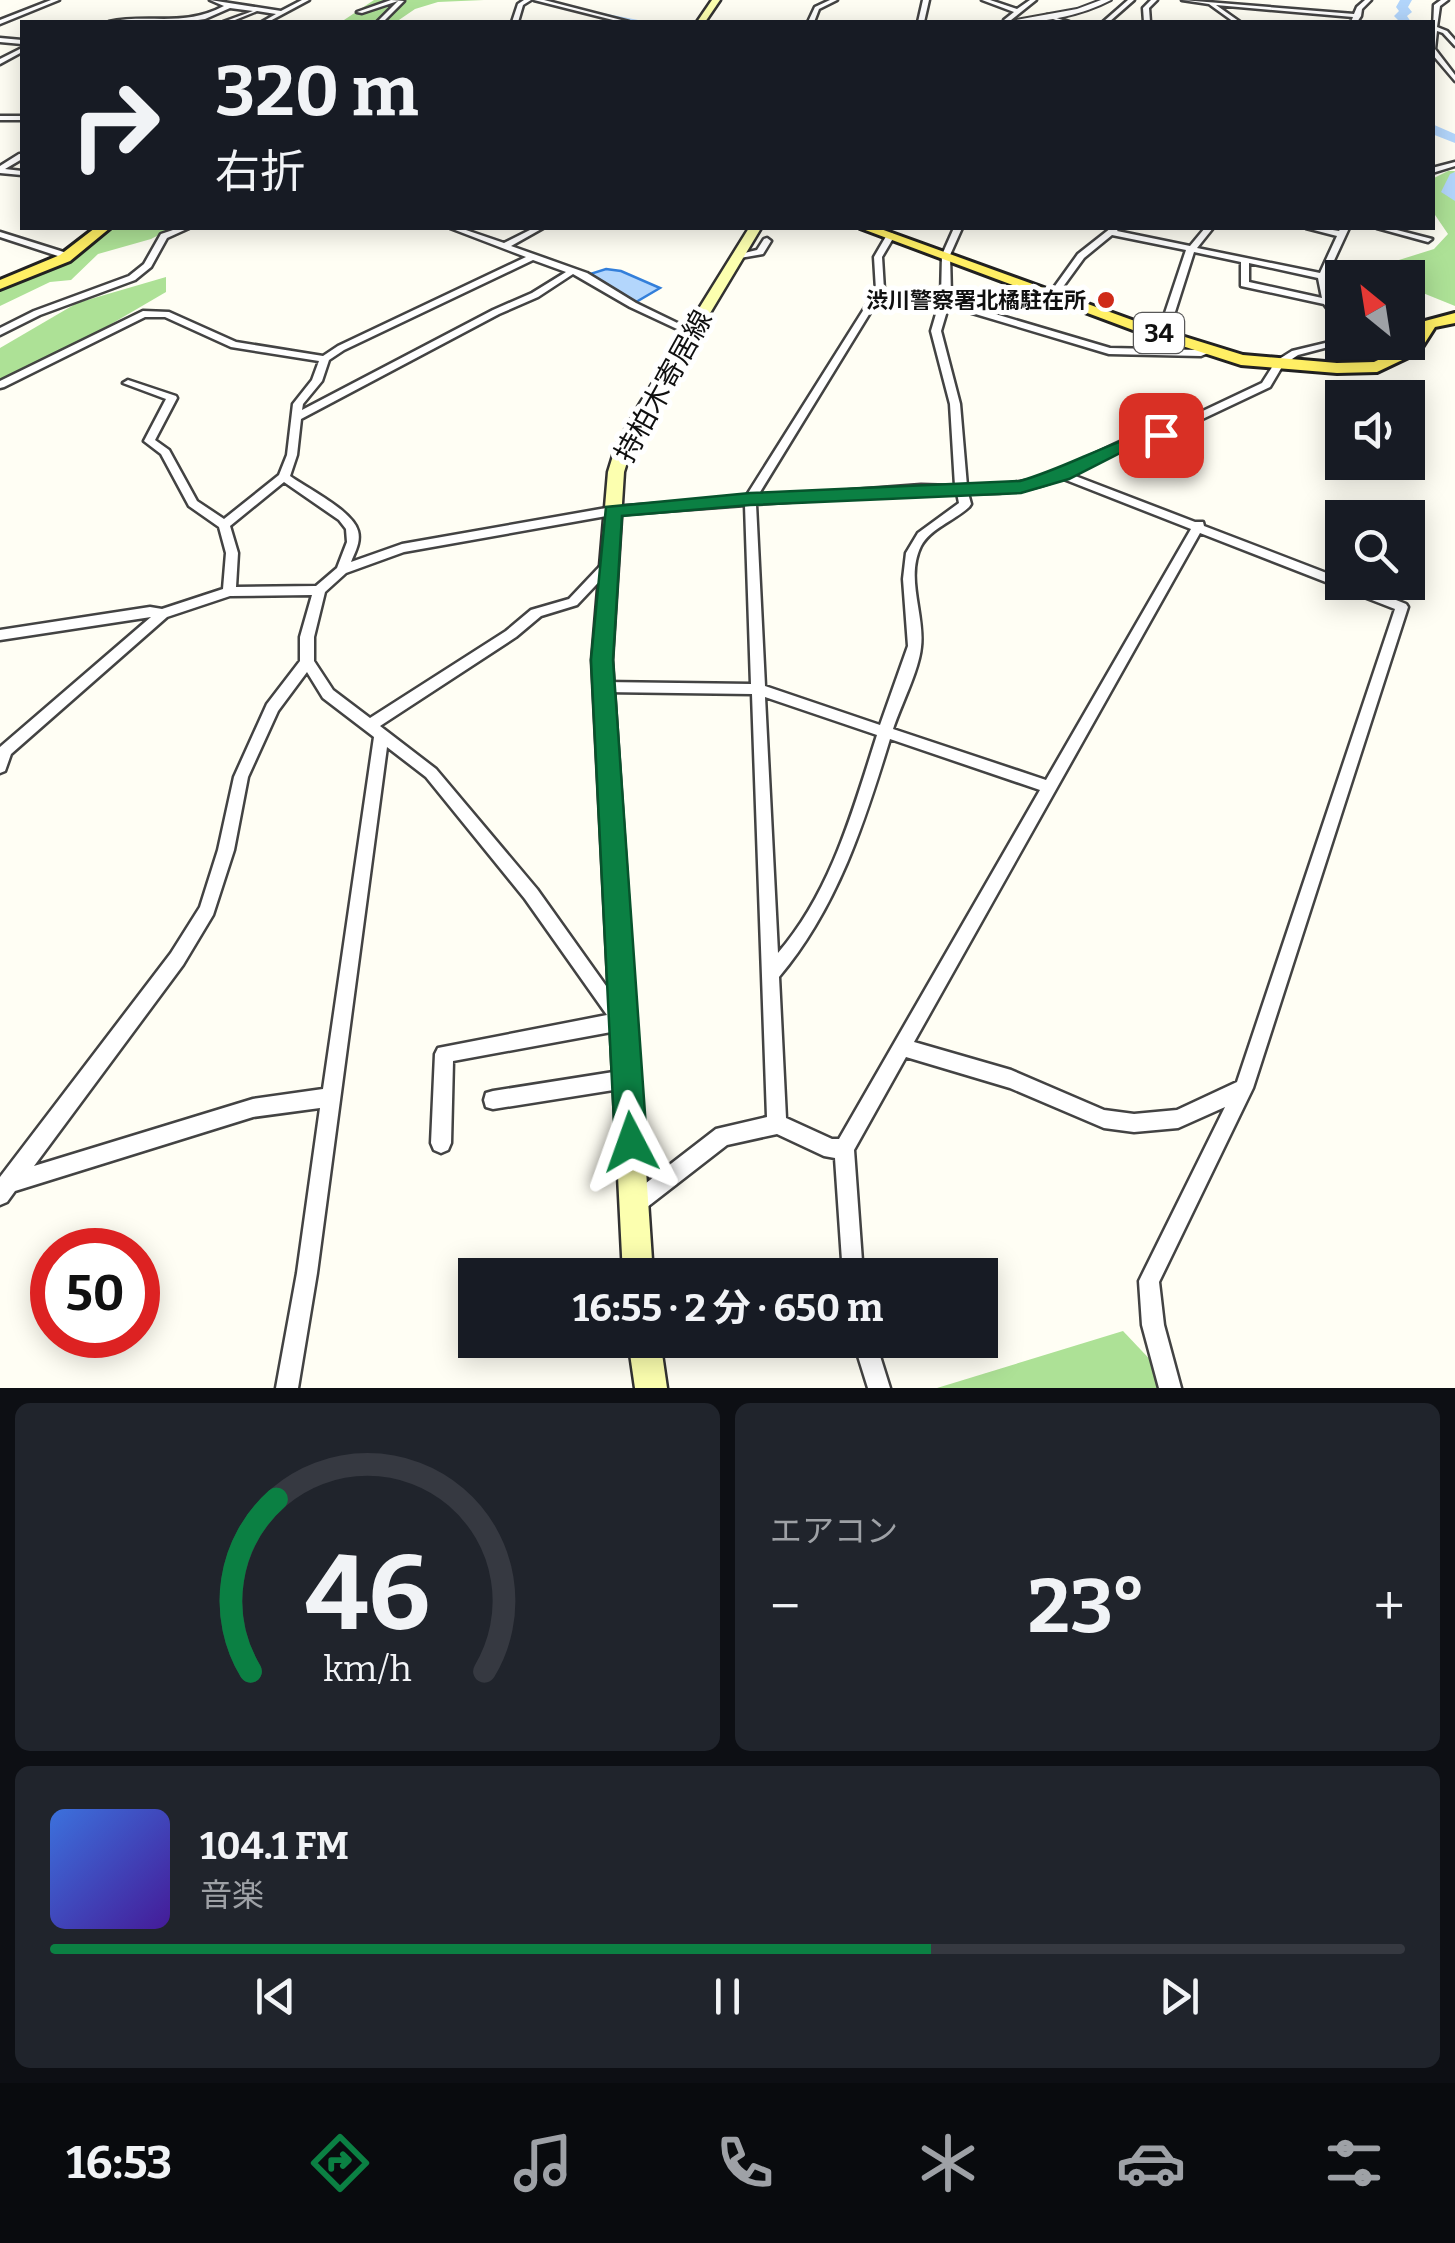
<!DOCTYPE html>
<html lang="ja">
<head>
<meta charset="utf-8">
<style>
	:root { --surface:#171b24; --page:#20242c; --text:#f1f3f6; --muted:#9ea1a6; --line:#363941; --accent:#0b8043 }
	body { margin:0; font-family:Bitter,"Noto Sans JP",serif; background:var(--page); color:var(--text); height:100vh; display:flex; flex-direction:column; font-size:38px; white-space:nowrap }
	* { box-sizing:border-box; margin:0 }
	p { font-size:32px; color:var(--muted) }
	.icon { flex:none; width:55px; height:55px; fill:none; stroke:currentColor; stroke-width:2; stroke-linecap:round; stroke-linejoin:round }
	.map { position:relative; height:1388px; overflow:hidden }
	.side { display:flex; flex-direction:column; gap:15px; padding:15px; background:#0d0f14; flex:1 }
	.side>* { flex:none }
	.guide { position:absolute; left:20px; top:20px; width:1415px; height:210px; border-radius:0px; box-shadow:0 5px 25px #0003; background:#171b24; color:var(--text); overflow:hidden }
	.needle { width:65px; rotate:330deg }
	.tools { position:absolute; left:1325px; top:260px; display:grid; gap:20px }
	.tools a { display:grid; place-items:center; width:100px; height:100px; border-radius:0px; background:var(--surface); box-shadow:0 5px 25px #0003; font-size:50px }
	.speed { position:absolute; left:30px; top:1228px; display:flex; gap:20px; font-size:50px; font-weight:700; text-align:center }
	.speed>* { display:grid; place-content:center; width:130px; height:130px; border-radius:50%; background:var(--surface); box-shadow:0 5px 25px #0003; line-height:1 }
	.speed .limit { border:15px solid #d22; background:#fff; color:#111 }
	.pin { position:absolute; display:grid; place-items:center; width:85px; height:85px; color:#fff; margin:-42px; border-radius:20px; box-shadow:0 5px 15px #0006 }
	.me { position:absolute; width:110px; margin:-55px; rotate:356deg; stroke-linejoin:round; filter:drop-shadow(0 0 8px #0008) }
	.turn { display:flex; align-items:center; gap:35px; height:210px; padding:0 30px; font-size:45px }
	.turn .icon { width:130px; height:130px; stroke-width:2.5 }
	.turn b { display:block; font-size:70px; line-height:85px }
	.big { font-size:75px; font-weight:700; line-height:1.1 }
	.side .card { flex:1; display:flex; flex-direction:column; justify-content:center; gap:15px; min-width:0; padding:0 35px; border-radius:15px; background:var(--page) }
	.side .dial { align-items:center; gap:0 }
	.dial svg { height:260px; overflow:visible; fill:none; stroke:var(--line); stroke-width:7; stroke-linecap:round; text-anchor:middle }
	.dial text { fill:var(--text); stroke:none }
	.song { display:flex; align-items:center; gap:30px }
	.cover { width:120px; height:120px; border-radius:15px; background:linear-gradient(135deg,hsl(220 70% 55%),hsl(260 70% 35%)) }
	.played { height:10px; border-radius:5px; background:linear-gradient(90deg,var(--accent) 65%,var(--line) 65%) }
	.keys { display:flex; justify-content:space-around; direction:ltr }
	.heat { display:flex; justify-content:space-between; align-items:center; font-size:55px; direction:ltr }
	.side .tiles { flex:1; display:grid; gap:15px; grid-template-columns:1fr 1fr }
	.card:last-child { grid-column:span 2 }
	.trip { position:absolute; left:458px; top:1258px; width:540px; height:100px; border-radius:0px; background:var(--surface); box-shadow:0 5px 25px #0003; font-weight:700; line-height:100px; text-align:center }
	.dock { display:flex; height:160px; justify-content:space-around; align-items:center; background:#090b0e; color:var(--muted) }
	.dock .icon { width:70px; height:70px }
	.dock .selected { color:var(--accent) }
	.dock b { font-size:45px; color:var(--text) }
	.map>svg:first-child { display:block }
	.forest { fill:#ade196 }
	.water { fill:#b3d6fc; stroke:#337fda; stroke-width:2.5 }
	.lines { fill:none; stroke-linecap:round; stroke-linejoin:round }
	.canal { fill:#b3d6fc; fill-rule:evenodd }
	.river { fill:#b3d6fc; fill-rule:evenodd }
	.minor-casing { stroke:#434343; stroke-width:5 }
	.tertiary-casing { stroke:#434343; stroke-width:4 }
	.secondary-casing { stroke:#323232; stroke-width:5 }
	.primary-casing { stroke:#212121; stroke-width:6 }
	.minor { fill:#fff; fill-rule:evenodd }
	.tertiary { fill:#fff; fill-rule:evenodd }
	.secondary { fill:#fcffaf; fill-rule:evenodd }
	.primary { fill:#ffef64; fill-rule:evenodd }
	.route { fill:#0b8043; stroke:#07532c; stroke-width:2.5 }
	.poi-dot { fill:#cf2b19; stroke:#fff; stroke-width:4 }
	.labels { text-anchor:middle; stroke-width:10; stroke-linejoin:round; paint-order:stroke }
	.far-poi-label { font-size:22px; font-weight:bold; fill:#101010; stroke:#fff; text-anchor:end }
	.shield { fill:#fff; stroke:#585858; stroke-width:2.5 }
	.shield-label { font-size:25px; font-weight:bold; fill:#101010 }
	.street-label { font-size:28px; fill:#101010; stroke:#fff }
</style>
</head>
<body>
<div class="map">
<svg width="1455" height="1388" viewBox="0 0 1455 1388">
	<rect width="100%" height="100%" fill="#fffef4"/>
	<g class="forest">
		<path d="M374 0H484L438 2 415 9 396 22H341Z"/>
		<path d="M1448 171H1455L1447 192 1455 197V306L1408 287V278L1383 277V265L1434 249 1448 234 1433 212 1432 179Z"/>
		<path d="M112 228H172L151 239 98 254 71 280 50 282 0 306V289L70 261Z"/>
		<path d="M166 277V292L0 389V348L77 303Z"/>
		<path d="M1123 1331 1177 1388H937Z"/>
	</g>
	<path class="water" d="M606 269 621 271 660 288 636 302 590 274Z"/>
	<g class="lines">
		<g class="canal">
			<path d="M525 0H537L561 6 558 8Z"/>
			<path d="M587 10 638 20 641 22H631L585 13Z"/>
		</g>
		<g class="river">
			<path d="M1400 0H1412L1408 7 1412 12 1407 16 1411 22H1400L1394 16 1399 11 1396 7Z"/>
			<path d="M1432 124 1455 134V143L1432 134Z"/>
			<path d="M1455 172V201L1441 192 1450 174Z"/>
		</g>
		<defs>
			<g id="minor">
				<path d="M51 0H59L0 24V20Z"/>
				<path d="M210 0 281 11 302 0H309L268 22H262L276 14 257 11 230 22H223L253 11 230 8 205 19 184 22H109C148 13 184 28 224 6Z"/>
				<path d="M391 0 404 1 383 22H377L398 1 362 13 357 12Z"/>
				<path d="M524 0H531L523 5 518 22H512L518 4Z"/>
				<path d="M534 0H544L629 22H621Z"/>
				<path d="M830 0H837L819 9 814 22H808L815 7Z"/>
				<path d="M923 0H929L924 22H918Z"/>
				<path d="M982 0H990L1017 9 1030 0H1036L1011 20 1013 22 1004 20 1014 12Z"/>
				<path d="M1128 0H1134L1109 22H1103Z"/>
				<path d="M1151 0H1157L1149 8 1150 22H1144L1143 8Z"/>
				<path d="M1182 0 1354 14 1357 7 1365 0H1371L1362 9 1361 16 1357 22H1351L1353 17 1216 5 1240 22H1234L1209 4Z"/>
				<path d="M1441 0H1448L1440 6 1437 27 1447 31 1455 40V46L1443 33 1437 31 1435 49 1455 75V81L1432 54 1434 5Z"/>
				<path d="M1047 15 1069 22H1062L1047 17Z"/>
				<path d="M0 38 22 40V44L0 42Z"/>
				<path d="M22 48V52L0 64V59Z"/>
				<rect x="0" y="116" width="22" height="4"/>
				<path d="M19 154H22V159L5 169 22 171V175L0 173V166Z"/>
				<path d="M1455 162V166L1432 173V168Z"/>
				<path d="M179 228H189L167 238 151 267 135 280 40 315 0 335V328L34 311 129 276 144 264 161 234Z"/>
				<path d="M450 228H460L504 243 534 228H543L511 246 587 273 636 303 698 333 690 335 630 307 573 274 538 297 499 314 301 419 297 455 290 476C307 488 353 511 358 531 361 542 355 552 351 562L402 544 612 507 745 498 876 290 874 257 888 233H891L895 235 882 257 884 290 757 497 921 485 955 486 950 404 931 331 941 297 942 255 954 228H962L950 255 951 296 958 303 1110 348 1200 350 1210 347 1215 350 1201 356 1109 354 952 307 949 304 941 331 960 404 967 486H994L1043 478 1124 440 1169 427 1262 383 1276 361 1292 351 1342 339V342H1347L1298 355 1283 365 1270 387 1177 431 1132 444 1070 474 1195 522H1203L1204 526 1342 579V582H1351L1406 604 1408 607 1253 1088 1159 1282 1164 1325 1181 1388H1159L1142 1325 1139 1281 1225 1107 1178 1128 1134 1132 1104 1128 1010 1088 906 1057 854 1150 863 1275H843L835 1158 824 1156 777 1134 727 1145 642 1211 635 1214 628 1211 625 1204 628 1197 716 1129 767 1117 752 694 604 692 597 687 604 682 751 684 745 505 612 515 404 552 346 573 325 592 314 637V661L333 690 370 718 506 631 531 610 569 599 604 562H612L614 565 612 568 577 605 541 616 516 637 380 726 436 769 537 889 631 1021 628 1027 622 1030 453 1061 451 1143 448 1150 441 1153 434 1150 431 1143 435 1054 438 1048 607 1015 525 899 426 777 387 747 317 1273 298 1388H276L297 1273 320 1108 253 1117 15 1191 7 1202 0 1205V1177L171 953 200 907 218 850 234 777 267 704 300 661V637L312 595 230 596 167 617 11 754 5 771 0 773V747L151 617 0 640V630L150 607 162 609 223 589 226 553 219 527 189 506 161 454 144 441 166 399 123 383 128 380 176 396 177 398 155 440 169 450 197 501 224 519 279 475 287 455 293 404 312 380 319 361 231 347 165 317H145L4 387 0 388V381L143 311 169 312 236 342 323 356 338 346 526 257ZM533 260 566 272 532 293 493 310 302 410 303 404 322 381 329 360 344 350ZM1061 478 1191 529 1046 780 893 729C901 705 919 670 921 647 925 615 905 578 921 546 931 528 954 521 969 507L971 504 968 493C998 494 1033 492 1061 478ZM284 482 339 520 346 529 347 542 337 568 316 586 236 587 238 553 230 526ZM921 493H957L959 503 918 533 906 553 903 579 908 646 880 725 765 686 756 504ZM1200 533 1395 609 1237 1082 1177 1110 1134 1114 1104 1110 1011 1070 914 1042ZM307 672 323 698 374 737 323 1089 253 1099 34 1166 183 965 213 915 234 850 248 777 278 711ZM765 697 877 735C853 810 831 892 778 953ZM890 739 1040 790 839 1139H832L786 1118 779 977C837 908 864 824 890 739Z"/>
				<path d="M1111 228H1119L1117 231 1190 246 1205 228H1213L1197 248 1320 273 1337 236 1306 228H1320L1339 231 1341 228H1349L1325 280 1332 303 1342 316V325L1339 324 1324 304 1241 286V262L1194 252 1168 334 1160 336 1158 334 1186 250 1112 235 1084 258 1057 295H1051L1050 293 1078 254ZM1249 263 1318 278 1322 298 1249 282Z"/>
				<path d="M1377 228H1389L1432 239 1428 242Z"/>
				<path d="M0 232 70 254 71 256 64 258 0 237Z"/>
				<path d="M767 238 771 241 763 254 740 258 736 255 757 250 764 239Z"/>
				<path d="M626 1070 632 1073 635 1079 632 1085 626 1088 493 1109 486 1107 484 1100 486 1093 493 1091Z"/>
				<path d="M853 1340H875L890 1388H868Z"/>
			</g>
			<path id="tertiary" d="M1101 0H1111C1081 16 1039 24 1005 22L1077 9Z"/>
			<g id="secondary">
				<path d="M712 0H720L705 22H697Z"/>
				<path d="M749 228H761L652 410 632 446 624 472 612 660 653 1275H623L592 660 608 472 616 446 636 410Z"/>
				<path d="M628 1340H660L667 1388H635Z"/>
			</g>
			<g id="primary">
				<path d="M95 228H110L70 261 0 289V280L60 255Z"/>
				<path d="M860 228H878L1143 324 1243 355 1337 363 1374 362 1407 346 1425 321 1455 313V323L1435 327 1419 352 1377 372 1337 373 1241 365 1133 330Z"/>
			</g>
		</defs>
		<use href="#minor" class="minor-casing"/>
		<use href="#tertiary" class="tertiary-casing"/>
		<use href="#secondary" class="secondary-casing"/>
		<use href="#primary" class="primary-casing"/>
		<use href="#minor" class="minor"/>
		<use href="#tertiary" class="tertiary"/>
		<use href="#secondary" class="secondary"/>
		<use href="#primary" class="primary"/>
	</g>
	<path class="route" d="M1161 429 1170 435 1167 438 1134 446 1069 479 1021 493 750 505 622 516 613 660 647 1142 642 1153 631 1158 620 1153 615 1142 591 660 606 507 750 493 1020 481C1069 467 1111 440 1161 429Z"/>
	<circle class="poi-dot" cx="1106" cy="300" r="10"/>
	<g class="labels">
		<g class="far-poi-label">
			<text x="1086" y="308">渋川警察署北橘駐在所</text>
		</g>
		<rect class="shield" x="1134" y="313" width="50" height="40" rx="8"/>
		<g class="shield-label">
			<text x="1159" y="342">34</text>
		</g>
		<g class="street-label">
			<text transform="translate(663 386) rotate(-61)" y="10">持柏木寄居線</text>
		</g>
	</g>
</svg>
<div class="tools">
<a><svg class="needle" viewBox="-14 -14 28 28"><path d="M0-13l5 13h-10z" fill="#e53935"/><path d="M0 13l5-13h-10z" fill="#9ea1a6"/></svg></a>
<a><svg class="icon" aria-label="sound" viewBox="0 0 24 24"><path d="M4 9h4l5-4v14l-5-4H4zM17 9q2 3 0 6"/></svg></a>
<a><svg class="icon" aria-label="search" viewBox="0 0 24 24"><circle cx="10" cy="10" r="6"/><path d="M15 15l6 6"/></svg></a>
</div>
<div class="speed"><div class="limit">50</div></div>
<div class="pin" style="left:1161px;top:435px;background:#d93025"><svg class="icon" aria-label="arrive" viewBox="0 0 24 24"><path d="M6 21V4h12l-3 4 3 4H6"/></svg></div>
<svg class="me" style="left:631px;top:1142px" viewBox="-20 -20 40 40"><path d="M0-17L14 15 0 8-14 15z" fill="#0b8043" stroke="#fff" stroke-width="4"/></svg>
<div class="trip">16:55 · 2 分 · 650 m</div>
<div class="guide">
<div class="turn"><svg class="icon" aria-label="right" viewBox="0 0 24 24"><path d="M7 20v-9h11M14 6l5 5-5 5"/></svg><div><b>320 m</b>右折</div></div>
</div>
</div>
<section class="side">
<div class="tiles">
<div class="card dial"><svg viewBox="0 0 100 80">
<path d="M14 69A42 42 0 1 1 86 69"/>
<path d="M14 69A42 42 0 0 1 22 16" stroke="#0b8043"/>
<text x="50" y="56" font-size="32" font-weight="700">46</text>
<text x="50" y="72" font-size="11">km/h</text>
</svg></div>
<div class="card"><p>エアコン</p>
<div class="heat"><a>−</a><b class="big">23°</b><a>+</a></div>
</div>
<div class="card">
<div class="song"><i class="cover"></i><div><b>104.1 FM</b><p>音楽</p></div></div>
<div class="played"></div>
<div class="keys"><svg class="icon" aria-label="previous" viewBox="0 0 24 24"><path d="M18 5L8 12l10 7zM5 5v14"/></svg><svg class="icon" aria-label="pause" viewBox="0 0 24 24"><path d="M8 5v14M16 5v14"/></svg><svg class="icon" aria-label="next" viewBox="0 0 24 24"><path d="M6 5l10 7-10 7zM19 5v14"/></svg></div>
</div>
</div>
</section>
<nav class="dock">
<b>16:53</b>
<svg class="icon selected" aria-label="directions" viewBox="0 0 24 24"><path d="M12 3l9 9-9 9-9-9zM9 14v-3h6M13 9l2 2-2 2"/></svg>
<svg class="icon" aria-label="music" viewBox="0 0 24 24"><path d="M9 18V5l10-2v13"/><circle cx="6" cy="18" r="3"/><circle cx="16" cy="16" r="3"/></svg>
<svg class="icon" aria-label="phone" viewBox="0 0 24 24"><path d="M5 4h4l2 5-3 2q2 4 5 5l2-3 5 2v4C11 20 4 13 5 4z"/></svg>
<svg class="icon" aria-label="climate" viewBox="0 0 24 24"><path d="M12 3v18M4 7l16 10M4 17L20 7"/></svg>
<svg class="icon" aria-label="car" viewBox="0 0 24 24"><path d="M5 17H2v-5l4-1 3-4h7l3 4 3 1v5h-3M9 17h6M6 11h13"/><circle cx="7" cy="17" r="2"/><circle cx="17" cy="17" r="2"/></svg>
<svg class="icon" aria-label="filters" viewBox="0 0 24 24"><path d="M4 7h16M4 17h16"/><circle cx="9" cy="7" r="2"/><circle cx="15" cy="17" r="2"/></svg>
</nav>
</body>
</html>
